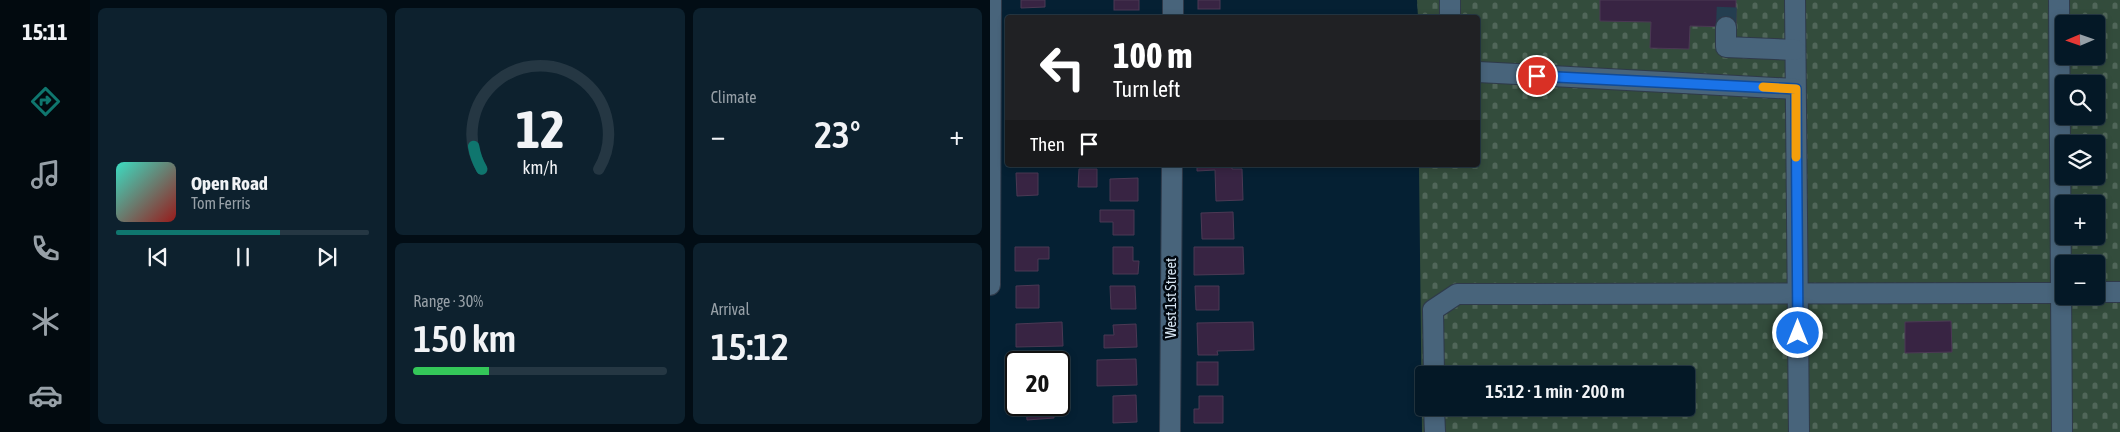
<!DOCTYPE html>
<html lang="en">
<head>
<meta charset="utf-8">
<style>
	:root { --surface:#041826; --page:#0d212e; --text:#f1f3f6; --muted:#97a0a7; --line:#253743; --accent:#0f766e }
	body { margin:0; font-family:"Asap Condensed",sans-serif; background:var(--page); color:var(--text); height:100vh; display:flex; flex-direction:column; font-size:19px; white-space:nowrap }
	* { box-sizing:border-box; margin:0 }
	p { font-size:16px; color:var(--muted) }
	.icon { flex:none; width:28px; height:28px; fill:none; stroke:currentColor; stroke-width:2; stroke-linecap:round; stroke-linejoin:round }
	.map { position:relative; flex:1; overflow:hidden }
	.drawer { display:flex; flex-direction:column; gap:8px; padding:8px; background:#020d15; width:900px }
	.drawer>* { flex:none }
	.top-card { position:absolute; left:15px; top:15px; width:475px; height:152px; border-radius:5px; box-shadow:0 2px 8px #0003,0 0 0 1px var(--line); background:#202124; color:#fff; overflow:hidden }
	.needle { width:32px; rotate:268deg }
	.fabs { position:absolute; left:1065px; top:15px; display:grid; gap:10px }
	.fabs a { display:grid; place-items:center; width:50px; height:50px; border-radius:5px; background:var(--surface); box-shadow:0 2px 8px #0003,0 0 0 1px var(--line); font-size:25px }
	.speed { position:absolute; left:15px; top:351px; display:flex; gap:10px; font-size:25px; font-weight:700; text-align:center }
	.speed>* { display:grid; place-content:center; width:65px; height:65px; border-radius:50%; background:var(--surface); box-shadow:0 2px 8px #0003,0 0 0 1px var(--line); line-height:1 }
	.speed .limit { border:2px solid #111; border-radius:8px; background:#fff; color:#111 }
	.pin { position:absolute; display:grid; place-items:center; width:42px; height:42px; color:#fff; margin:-21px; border:2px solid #fff; border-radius:50%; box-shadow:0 1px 5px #0007 }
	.me { position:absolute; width:55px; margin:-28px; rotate:0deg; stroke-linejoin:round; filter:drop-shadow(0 0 4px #0008) }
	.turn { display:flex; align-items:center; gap:18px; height:105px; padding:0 25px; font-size:22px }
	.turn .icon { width:65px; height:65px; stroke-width:2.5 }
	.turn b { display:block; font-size:35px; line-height:42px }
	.then { display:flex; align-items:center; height:48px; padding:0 25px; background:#0003; gap:10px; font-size:19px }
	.big { font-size:38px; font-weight:600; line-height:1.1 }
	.drawer .card { flex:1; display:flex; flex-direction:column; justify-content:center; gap:8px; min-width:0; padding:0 18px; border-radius:8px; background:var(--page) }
	.drawer .dial { align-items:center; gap:0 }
	.dial svg { height:130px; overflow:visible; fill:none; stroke:var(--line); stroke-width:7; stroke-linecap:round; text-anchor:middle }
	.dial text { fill:var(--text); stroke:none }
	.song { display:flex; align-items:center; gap:15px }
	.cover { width:60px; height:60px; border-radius:8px; background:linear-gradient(135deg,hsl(170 70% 55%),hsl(0 70% 35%)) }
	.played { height:5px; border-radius:2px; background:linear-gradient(90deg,var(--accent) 65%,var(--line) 65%) }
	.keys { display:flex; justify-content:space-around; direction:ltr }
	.heat { display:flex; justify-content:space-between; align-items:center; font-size:28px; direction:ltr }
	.charge { height:8px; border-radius:4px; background:linear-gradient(90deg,#34c759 30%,var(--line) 0) }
	.drawer .tiles { flex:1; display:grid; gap:8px; grid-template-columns:repeat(3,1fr) }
	.card:first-child { grid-row:span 2 }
	.trip { position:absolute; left:425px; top:366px; width:280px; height:50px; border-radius:5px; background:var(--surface); box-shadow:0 2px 8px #0003,0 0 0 1px var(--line); font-weight:600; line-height:50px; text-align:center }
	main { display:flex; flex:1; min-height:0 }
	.tabs { display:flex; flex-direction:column; width:90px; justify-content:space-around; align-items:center; background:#020a0f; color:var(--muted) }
	.tabs .icon { width:35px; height:35px }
	.tabs .on { color:var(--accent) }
	.tabs b { font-size:22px; color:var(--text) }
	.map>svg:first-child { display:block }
	.cemetery { fill:url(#cemetery-stones); fill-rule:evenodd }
	.building { fill:#382443; stroke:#4b3954 }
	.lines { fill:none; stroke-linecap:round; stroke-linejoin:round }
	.minor-tunnel { stroke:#243e50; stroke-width:20; stroke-dasharray:20 10; stroke-linecap:butt }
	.minor-casing { stroke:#2f3a4a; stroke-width:22 }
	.minor { stroke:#48647b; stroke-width:20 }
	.route-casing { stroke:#114b97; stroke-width:12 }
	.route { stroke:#1a73e8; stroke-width:9 }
	.slow { stroke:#f59e0b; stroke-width:9 }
	.labels { text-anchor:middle; stroke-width:5; stroke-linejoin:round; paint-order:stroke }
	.street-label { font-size:15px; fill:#d7e6f3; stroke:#020911 }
</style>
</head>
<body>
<main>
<nav class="tabs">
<b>15:11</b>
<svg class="icon on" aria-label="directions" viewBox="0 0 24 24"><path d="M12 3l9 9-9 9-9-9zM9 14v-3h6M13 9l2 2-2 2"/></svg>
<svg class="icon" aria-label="music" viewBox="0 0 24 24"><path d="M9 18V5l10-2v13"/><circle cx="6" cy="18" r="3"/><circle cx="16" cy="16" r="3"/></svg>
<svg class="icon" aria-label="phone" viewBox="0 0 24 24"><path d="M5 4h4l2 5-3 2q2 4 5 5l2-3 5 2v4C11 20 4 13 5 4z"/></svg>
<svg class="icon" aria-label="climate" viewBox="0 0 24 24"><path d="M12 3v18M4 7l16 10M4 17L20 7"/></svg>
<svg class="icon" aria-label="car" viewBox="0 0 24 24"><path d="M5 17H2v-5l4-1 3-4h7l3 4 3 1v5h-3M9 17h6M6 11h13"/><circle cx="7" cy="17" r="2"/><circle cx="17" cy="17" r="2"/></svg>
</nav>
<section class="drawer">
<div class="tiles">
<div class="card">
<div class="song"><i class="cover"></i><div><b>Open Road</b><p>Tom Ferris</p></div></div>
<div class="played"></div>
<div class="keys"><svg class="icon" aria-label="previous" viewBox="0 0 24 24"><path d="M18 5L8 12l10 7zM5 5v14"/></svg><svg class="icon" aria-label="pause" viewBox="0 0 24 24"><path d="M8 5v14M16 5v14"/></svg><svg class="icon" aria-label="next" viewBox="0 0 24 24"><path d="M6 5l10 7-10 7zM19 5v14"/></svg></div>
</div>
<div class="card dial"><svg viewBox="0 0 100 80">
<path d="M14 69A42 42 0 1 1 86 69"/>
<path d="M14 69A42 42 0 0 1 9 55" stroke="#0f766e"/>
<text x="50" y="56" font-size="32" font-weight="700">12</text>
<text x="50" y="72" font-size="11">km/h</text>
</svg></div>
<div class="card"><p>Climate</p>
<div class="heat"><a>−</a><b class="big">23°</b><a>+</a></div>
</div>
<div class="card"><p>Range · 30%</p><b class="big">150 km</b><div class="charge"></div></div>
<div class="card"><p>Arrival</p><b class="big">15:12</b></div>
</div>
</section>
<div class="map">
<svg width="1130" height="432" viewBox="0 0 1130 432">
	<defs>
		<pattern id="cemetery-stones" width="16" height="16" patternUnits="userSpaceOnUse" patternTransform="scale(1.25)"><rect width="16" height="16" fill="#334c3c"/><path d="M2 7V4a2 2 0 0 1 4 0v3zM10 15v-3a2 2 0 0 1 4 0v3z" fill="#506659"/></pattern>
	</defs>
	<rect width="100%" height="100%" fill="#052033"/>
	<path class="cemetery" d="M427 0H1130V432H432L429 165H488V18L428 17ZM1074 24H1106V56H1074ZM1074 84H1106V116H1074ZM1074 144H1106V176H1074ZM1074 204H1106V236H1074ZM1074 264H1106V296H1074ZM434 375H696V408H434Z"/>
	<g class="building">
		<path d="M31 0H55V7L31 8Z"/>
		<rect x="124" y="0" width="25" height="10"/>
		<rect x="208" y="0" width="22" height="9"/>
		<path d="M610 0H746V27L700 26 699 49 660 48 661 22 610 21Z"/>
		<path d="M207 165H242V169H252L253 200 226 201 225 170 207 171Z"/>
		<path d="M89 169H107V187H88Z"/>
		<path d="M26 173H48V195L27 196Z"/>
		<path d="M148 178V201H120V179Z"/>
		<path d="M110 210H144V235H123V222H110Z"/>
		<path d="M243 212 244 239H212L211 213Z"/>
		<path d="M25 247H59V259H48V271H25Z"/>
		<path d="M123 247H143V261H149L148 274H123Z"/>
		<path d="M204 247H253L254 274 204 275Z"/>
		<path d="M49 285V308H26V286Z"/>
		<path d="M120 286H145L146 309H121Z"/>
		<path d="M205 286H229V310H206Z"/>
		<path d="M961 321 962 352 915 353V322Z"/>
		<path d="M72 322 73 346 26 347V324Z"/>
		<path d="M263 322 264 350 227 351 228 355H208L207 323Z"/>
		<path d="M146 324 147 347 114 348V335H124L123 325Z"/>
		<path d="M146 359 147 385 107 386V360Z"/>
		<path d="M25 361H56V362H26L25 384Z"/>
		<rect x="207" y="362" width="21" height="23"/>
		<path d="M146 395 147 422 123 423V396Z"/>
		<path d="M209 396H233V423H204V409H209Z"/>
		<path d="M36 405H63L64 418 37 420Z"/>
	</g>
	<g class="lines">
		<path class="minor-tunnel" d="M736 27 737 0"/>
		<defs>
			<g id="minor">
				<path d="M460 0V18"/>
				<path d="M805 0 809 432"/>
				<path d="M1069 0 1072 432"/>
				<path d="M183 18V0"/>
				<path d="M736 27V47L805 50"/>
				<path d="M488 72 805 89"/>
				<path d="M0 285 1 0"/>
				<path d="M1106 292H1130"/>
				<path d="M444 375 443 310 467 294 1074 293"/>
				<path d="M444 408 445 432"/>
				<path d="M180 432 182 165"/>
			</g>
		</defs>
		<use href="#minor" class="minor-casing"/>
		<use href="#minor" class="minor"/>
	</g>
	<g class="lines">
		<defs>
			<path id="route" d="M547 76 806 89 808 333"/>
		</defs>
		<use href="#route" class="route-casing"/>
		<use href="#route" class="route"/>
		<path class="slow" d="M773 87 806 89V157"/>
	</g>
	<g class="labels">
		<g class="street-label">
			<text transform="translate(181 298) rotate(-90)" y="5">West 1st Street</text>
		</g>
	</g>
</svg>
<div class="fabs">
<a><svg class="needle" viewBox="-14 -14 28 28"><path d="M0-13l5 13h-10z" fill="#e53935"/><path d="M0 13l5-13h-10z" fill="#97a0a7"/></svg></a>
<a><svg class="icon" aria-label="search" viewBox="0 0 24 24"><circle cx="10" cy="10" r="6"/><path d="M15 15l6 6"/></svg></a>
<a><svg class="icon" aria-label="layers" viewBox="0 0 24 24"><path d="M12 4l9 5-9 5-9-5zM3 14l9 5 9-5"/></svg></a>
<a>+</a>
<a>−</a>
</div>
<div class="speed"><div class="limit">20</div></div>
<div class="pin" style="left:547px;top:76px;background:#d93025"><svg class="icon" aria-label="arrive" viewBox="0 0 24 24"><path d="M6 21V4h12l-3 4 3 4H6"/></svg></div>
<svg class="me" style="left:808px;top:333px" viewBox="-20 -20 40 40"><circle r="17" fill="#1a73e8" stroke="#fff" stroke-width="3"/><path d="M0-11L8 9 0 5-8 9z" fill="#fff"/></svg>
<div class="trip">15:12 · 1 min · 200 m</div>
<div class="top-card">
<div class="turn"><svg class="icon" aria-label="left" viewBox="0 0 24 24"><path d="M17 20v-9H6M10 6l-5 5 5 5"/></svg><div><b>100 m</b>Turn left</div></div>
<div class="then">Then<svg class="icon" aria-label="arrive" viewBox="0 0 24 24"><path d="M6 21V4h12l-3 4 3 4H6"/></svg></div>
</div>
</div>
</main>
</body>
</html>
